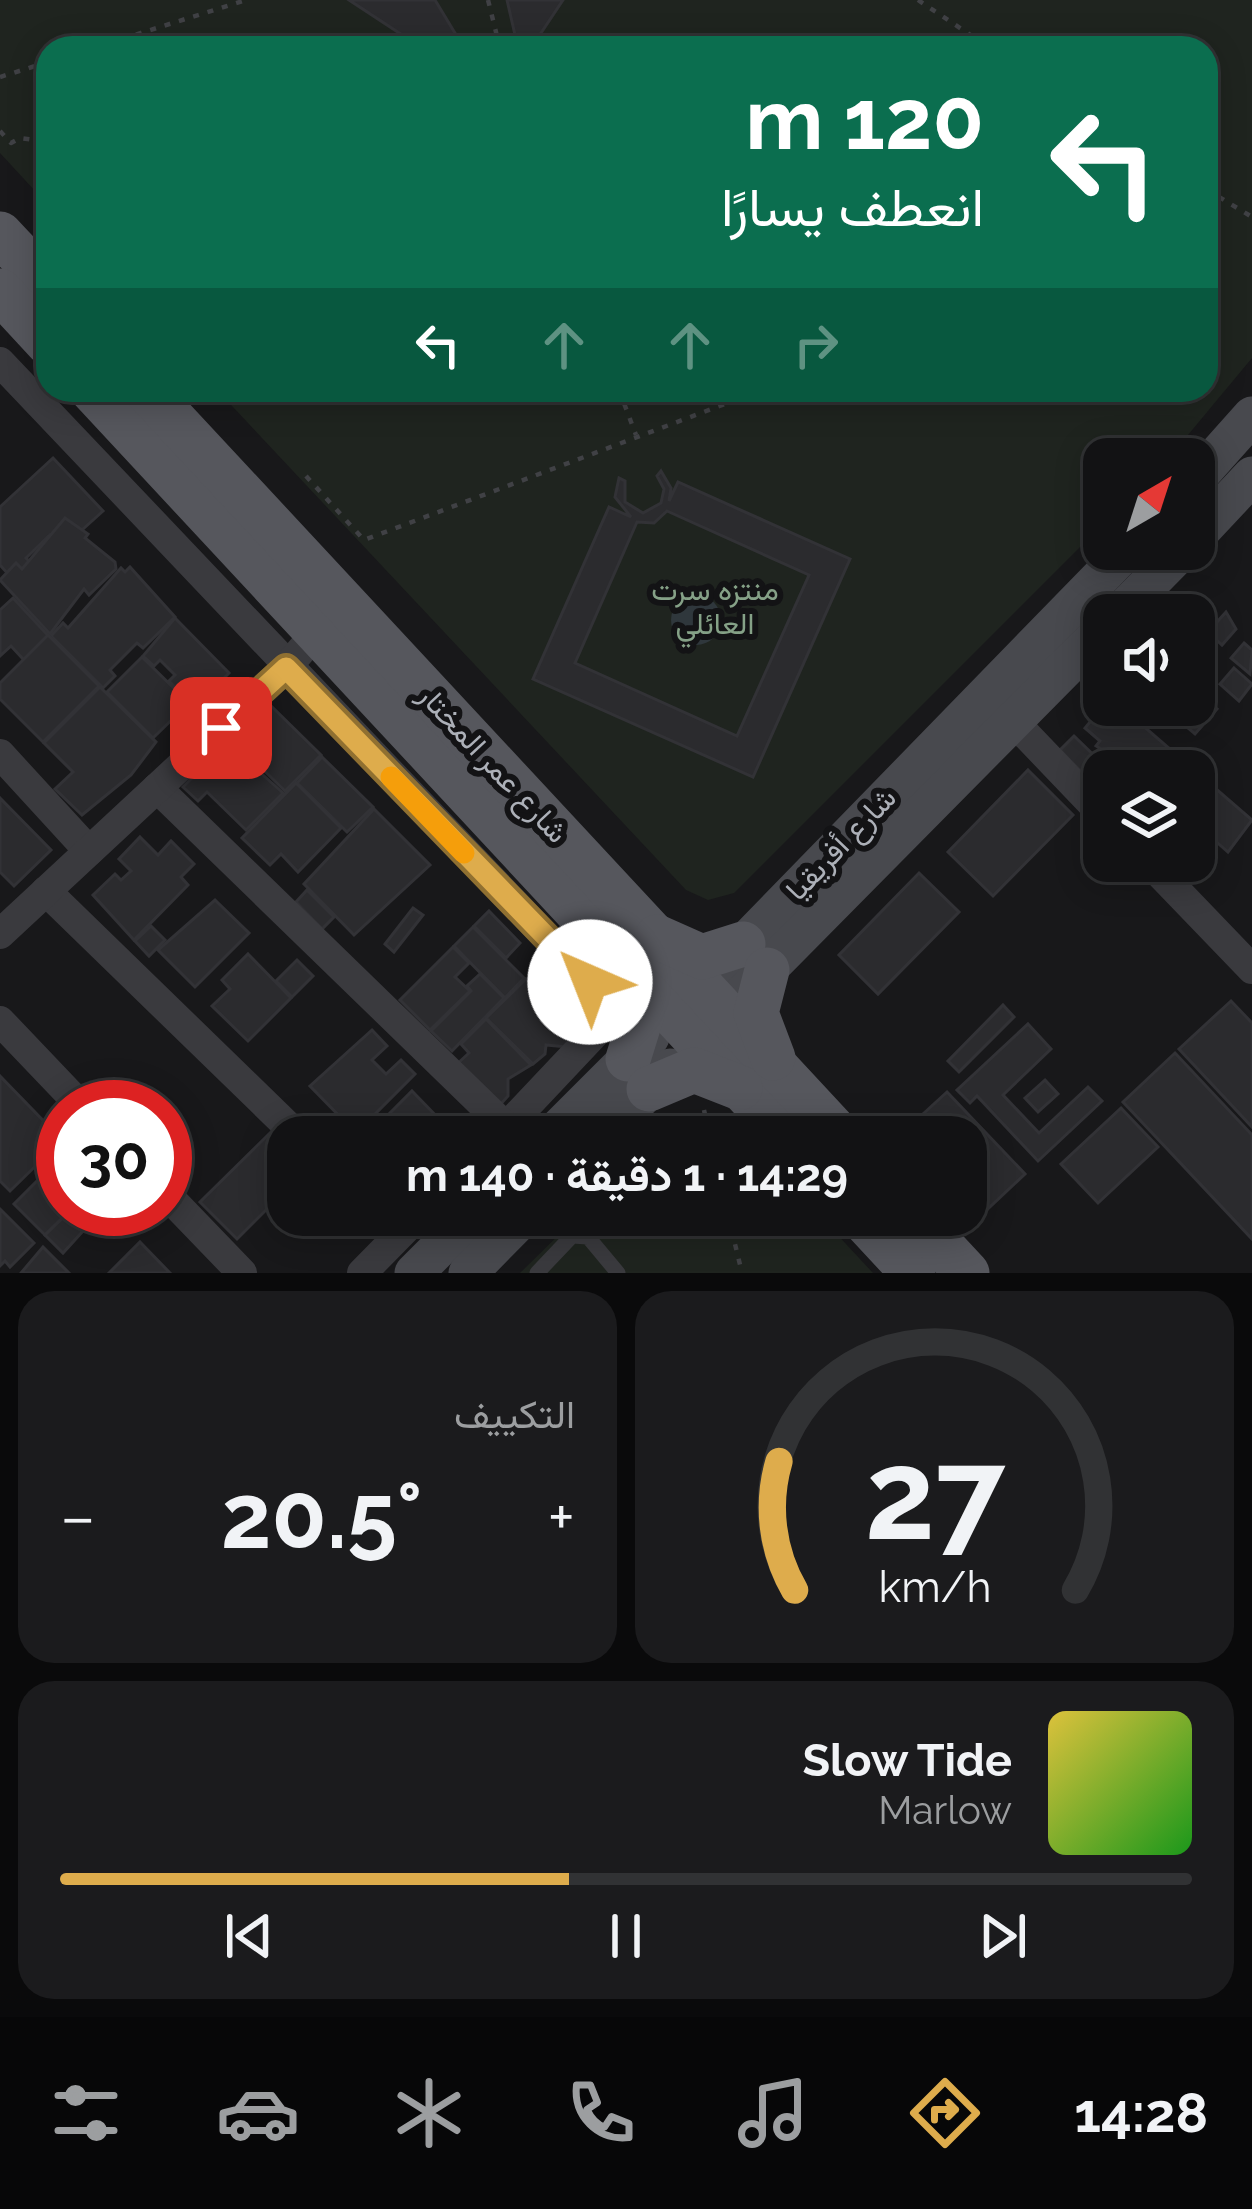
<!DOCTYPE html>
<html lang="ar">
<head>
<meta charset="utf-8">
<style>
	:root { --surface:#121214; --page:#1b1b1d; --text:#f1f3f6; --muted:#9c9ea0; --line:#313234; --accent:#deac4c }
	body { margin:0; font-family:Raleway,Vazirmatn,sans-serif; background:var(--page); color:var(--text); direction:rtl; height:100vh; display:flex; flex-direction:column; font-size:45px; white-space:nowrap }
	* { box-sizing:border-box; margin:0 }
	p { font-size:39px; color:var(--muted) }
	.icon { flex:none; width:66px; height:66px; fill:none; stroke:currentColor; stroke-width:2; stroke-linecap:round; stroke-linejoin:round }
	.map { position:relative; height:1273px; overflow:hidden; direction:ltr }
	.drawer { display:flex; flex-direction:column; gap:18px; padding:18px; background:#0a0a0b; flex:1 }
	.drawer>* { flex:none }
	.banner { position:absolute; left:36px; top:36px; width:1182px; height:366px; border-radius:36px; box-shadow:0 6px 30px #0003,0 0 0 3px var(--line); direction:rtl; background:#0b6e4f; color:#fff; overflow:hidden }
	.needle { width:78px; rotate:39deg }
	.controls { position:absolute; left:1083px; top:438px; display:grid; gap:24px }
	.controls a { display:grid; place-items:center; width:132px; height:132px; border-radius:24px; background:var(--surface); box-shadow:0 6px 30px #0003,0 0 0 3px var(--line); font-size:60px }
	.speed { position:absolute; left:36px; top:1080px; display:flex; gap:24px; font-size:60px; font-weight:700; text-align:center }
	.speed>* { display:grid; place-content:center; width:156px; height:156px; border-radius:50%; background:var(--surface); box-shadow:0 6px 30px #0003,0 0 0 3px var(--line); line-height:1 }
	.speed .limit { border:18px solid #d22; background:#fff; color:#111 }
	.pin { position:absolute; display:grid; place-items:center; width:102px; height:102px; color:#fff; margin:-51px; border-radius:24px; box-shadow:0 6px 18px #0006 }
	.me { position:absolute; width:132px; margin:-66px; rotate:316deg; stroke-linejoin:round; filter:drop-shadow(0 0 9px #0008) }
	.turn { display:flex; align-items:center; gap:42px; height:252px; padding:0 36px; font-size:54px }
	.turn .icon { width:156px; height:156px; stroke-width:2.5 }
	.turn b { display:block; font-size:84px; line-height:102px }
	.lanes { display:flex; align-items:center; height:114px; padding:0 36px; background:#0003; justify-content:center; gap:60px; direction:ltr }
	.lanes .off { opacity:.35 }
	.big { font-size:90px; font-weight:700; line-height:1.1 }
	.drawer .card { flex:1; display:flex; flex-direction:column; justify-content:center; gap:18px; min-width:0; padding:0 42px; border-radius:36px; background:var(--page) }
	.drawer .dial { align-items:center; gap:0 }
	.dial svg { height:312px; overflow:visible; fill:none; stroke:var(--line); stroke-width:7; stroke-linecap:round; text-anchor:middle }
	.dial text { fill:var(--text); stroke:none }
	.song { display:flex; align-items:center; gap:36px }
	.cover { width:144px; height:144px; border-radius:18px; background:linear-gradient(135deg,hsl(50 70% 55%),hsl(120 70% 35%)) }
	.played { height:12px; border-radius:6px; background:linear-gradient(90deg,var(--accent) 45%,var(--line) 45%) }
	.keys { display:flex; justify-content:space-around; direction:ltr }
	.heat { display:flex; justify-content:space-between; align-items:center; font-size:66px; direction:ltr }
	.drawer .tiles { flex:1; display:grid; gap:18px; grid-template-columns:1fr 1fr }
	.card:last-child { grid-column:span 2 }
	.trip { position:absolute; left:267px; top:1116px; width:720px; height:120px; border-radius:36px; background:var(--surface); box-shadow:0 6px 30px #0003,0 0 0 3px var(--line); font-weight:700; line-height:120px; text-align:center; direction:rtl }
	.dock { display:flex; height:192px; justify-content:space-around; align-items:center; background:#070708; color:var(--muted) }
	.dock .icon { width:84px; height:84px }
	.dock .on { color:var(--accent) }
	.dock b { font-size:54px; color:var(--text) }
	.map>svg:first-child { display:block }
	.green { fill:#1f241f }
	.water { fill:#2f373c }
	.building { fill:#2b2b2e; stroke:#323236; stroke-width:3; fill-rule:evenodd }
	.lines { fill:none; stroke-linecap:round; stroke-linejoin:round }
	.path { stroke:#404145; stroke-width:4.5; stroke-dasharray:6 9; stroke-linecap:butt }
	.lane { stroke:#3a3a3e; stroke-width:15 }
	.street { stroke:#3a3a3e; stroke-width:30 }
	.secondary { stroke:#48494e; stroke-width:39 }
	.primary { stroke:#56575d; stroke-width:45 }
	.route-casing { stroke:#907031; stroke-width:30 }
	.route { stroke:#deac4c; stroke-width:21 }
	.slow { stroke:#f59e0b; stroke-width:21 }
	.labels { text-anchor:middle; stroke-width:12; stroke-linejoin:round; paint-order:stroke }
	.park-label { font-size:30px; fill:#85a187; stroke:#131315 }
	.street-label { font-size:30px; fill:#acb0b8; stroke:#131315 }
</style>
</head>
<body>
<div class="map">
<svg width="1252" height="1273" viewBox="0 0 1252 1273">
	<rect width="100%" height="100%" fill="#18181a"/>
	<g class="green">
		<path d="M0 0H1252V358L1168 459H1104V523L734 893 708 900 686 890 217 390H1206V48H48V205L0 153Z"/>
		<path d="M681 1114 728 1116 748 1137H658Z"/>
		<path d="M579 1215H819L873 1273H520Z"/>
	</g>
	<circle class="water" cx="696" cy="620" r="25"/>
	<g class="building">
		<path d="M349 0H435L464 48H422Z"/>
		<path d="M507 0H563L531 48H518Z"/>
		<path d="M53 458 103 511 62 548 50 535 26 558 37 570 19 586 0 565V507Z"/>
		<path d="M661 471 671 488 669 501 678 482 850 559 753 777 533 679 609 507 631 517 615 497 619 478 625 481V502L643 513 661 503 664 489 657 476ZM667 511 809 575 737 736 575 663 637 522 654 523Z"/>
		<path d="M65 518 88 534 85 538 115 562 116 569 89 595 84 589 50 634 0 580 16 563 22 569Z"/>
		<path d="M130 567 175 617 143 648 137 643 110 670 115 676 103 688 51 636 63 623 68 628 121 568 125 572Z"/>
		<path d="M13 598 55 643 43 654 37 647 24 660 11 646 0 656V610Z"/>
		<path d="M1226 612 1236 629 1222 645 1208 632Z"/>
		<path d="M175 618 229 673 207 695 202 690 189 702 169 681 175 675 160 660 154 666 143 656Z"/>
		<path d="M48 635 99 686 43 742 0 699V683Z"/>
		<path d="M1244 643 1252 650 1250 674 1231 658Z"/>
		<path d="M142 657 189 703 153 738 107 692Z"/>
		<path d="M1234 668 1252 684 1239 701 1220 684Z"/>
		<path d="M100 687 156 742 131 775 82 815 55 789 73 772 44 743Z"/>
		<path d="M1194 690 1217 709 1195 734 1161 705H1194Z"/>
		<path d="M263 698 321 755 285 791 227 734Z"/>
		<path d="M1104 705H1119L1252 820 1228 852 1194 822V771H1135L1096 746 1100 741 1085 728Z"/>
		<path d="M1074 736 1108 769 1093 784 1060 750Z"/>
		<path d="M236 751 283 793 246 830 207 792 198 801 183 787 202 768 211 776Z"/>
		<path d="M322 757 373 807 347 832 297 783Z"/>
		<path d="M1028 770 1073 815 993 896 948 852Z"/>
		<path d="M296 783 341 828 298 872 281 854 270 865 242 838Z"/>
		<path d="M0 798 51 850 14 886 0 872Z"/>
		<path d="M374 809 430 865 354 935 304 884Z"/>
		<path d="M140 837 158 855 171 841 194 864 181 877 188 885 134 940 93 895 115 874 121 880 131 871 119 859Z"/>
		<path d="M919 873 959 912 878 994 839 955Z"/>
		<path d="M307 890 334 917 322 929 296 902Z"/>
		<path d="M215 900 249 933 195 987 158 950Z"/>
		<path d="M413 908 423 915 394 952 385 944Z"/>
		<path d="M489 911 520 943 506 958 474 926Z"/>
		<path d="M151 926 165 940 149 956 135 941Z"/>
		<path d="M473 927 524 978 505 998 454 946Z"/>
		<path d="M453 947 469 963 455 977 470 991 430 1030 400 1000Z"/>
		<path d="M248 954 291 998 248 1041 212 1006 230 989 222 980Z"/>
		<path d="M297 960 313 976 292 997 276 981Z"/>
		<path d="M480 974 504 998 452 1051 431 1031 471 991 467 986Z"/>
		<path d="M526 979 539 993 538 1005 552 1006 580 1034 567 1047 546 1045 545 1054 533 1064 486 1018Z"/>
		<path d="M1231 1001 1252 1023V1127L1179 1049Z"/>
		<path d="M1003 1005 1014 1017 959 1072 948 1061Z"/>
		<path d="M486 1019 531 1065 508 1079V1096L498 1107 456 1065 469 1053 461 1044Z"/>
		<path d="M1028 1024 1051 1049 1003 1095 1039 1133 1088 1087 1102 1101 1038 1161 977 1096 970 1103 957 1090Z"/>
		<path d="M372 1030 387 1046 372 1060 386 1074 401 1060 415 1074 356 1133 310 1086Z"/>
		<path d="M1175 1053 1252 1135V1239L1123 1102Z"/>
		<path d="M0 1076 62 1140 10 1191 0 1181Z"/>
		<path d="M1045 1080 1058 1094 1038 1112 1025 1098Z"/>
		<path d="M412 1091 444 1124 453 1115 471 1133 366 1137Z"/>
		<path d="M947 1092 1025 1174 977 1219 966 1207V1137L899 1136Z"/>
		<path d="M1121 1108 1158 1147 1098 1203 1061 1164Z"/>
		<path d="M271 1132 288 1149V1188L237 1239 200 1202Z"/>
		<path d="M52 1166 63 1178V1209H71L45 1235 14 1204Z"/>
		<path d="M0 1209 34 1243 10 1267 5 1261 0 1266Z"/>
		<path d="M72 1209H103L63 1253 45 1235Z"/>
		<path d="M140 1242 170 1273H109Z"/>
		<path d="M43 1247 69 1273H21Z"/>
	</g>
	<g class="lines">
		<g class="path">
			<path d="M488 0 500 48"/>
			<path d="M918 0 990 48"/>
			<path d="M93 48 246 0"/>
			<path d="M0 77 48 62"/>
			<path d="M0 131 11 143 20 138 34 140 48 156"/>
			<path d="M1206 189 1252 217"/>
			<path d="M619 390 636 435"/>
			<path d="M306 476 364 540 762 390"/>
			<path d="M704 1110 710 1137"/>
			<path d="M728 1215 742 1273"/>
		</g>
		<path class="lane" d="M537 1273 572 1236 588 1237 618 1273"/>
		<g class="street">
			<path d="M0 362 590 983 599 1007 597 1031 497 1137"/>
			<path d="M1013 721 1104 816"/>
			<path d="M0 754 89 851"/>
			<path d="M157 788 506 1127"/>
			<path d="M1148 861 1252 969"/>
			<path d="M46 891 299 1137"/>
			<path d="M0 934 286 668 317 632"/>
			<path d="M0 1021 82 1107"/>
			<path d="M165 1193 242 1273"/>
			<path d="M362 1273 419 1215"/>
		</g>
		<g class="secondary">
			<path d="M1194 481 1252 416"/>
			<path d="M1194 538 1252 476"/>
			<path d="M1118 615 1183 549"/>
			<path d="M722 966 1128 549"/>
			<path d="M745 992 1104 629"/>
			<path d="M550 1137 650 1037"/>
			<path d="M602 1137 670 1068"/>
			<path d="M414 1273 472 1215"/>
			<path d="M468 1273 525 1215"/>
		</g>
		<g class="primary">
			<path d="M0 234 48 285"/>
			<path d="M0 291 48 343"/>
			<path d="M92 390 787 1137"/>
			<path d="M146 390 841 1137"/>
			<path d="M657 937 702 957 743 944"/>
			<path d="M767 970 756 1013 773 1058"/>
			<path d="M628 1059 642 1014 630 970"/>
			<path d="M649 1089 694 1070 740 1088"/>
			<path d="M859 1215 913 1273"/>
			<path d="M913 1215 967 1273"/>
		</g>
	</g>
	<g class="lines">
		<defs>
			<path id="route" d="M221 728 286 668 590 982"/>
		</defs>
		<use href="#route" class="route-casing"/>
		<use href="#route" class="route"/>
		<path class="slow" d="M391 777 464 853"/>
	</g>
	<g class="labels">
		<g class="park-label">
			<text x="715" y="600">منتزه سرت<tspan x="715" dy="34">العائلي</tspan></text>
		</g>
		<g class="street-label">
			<text transform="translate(493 764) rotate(47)" y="10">شارع عمر المختار</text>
			<text transform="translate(841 844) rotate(-46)" y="10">شارع أفريقيا</text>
		</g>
	</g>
</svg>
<div class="controls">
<a><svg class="needle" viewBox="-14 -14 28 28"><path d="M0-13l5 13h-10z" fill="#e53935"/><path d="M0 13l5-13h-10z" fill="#9c9ea0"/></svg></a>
<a><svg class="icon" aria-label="sound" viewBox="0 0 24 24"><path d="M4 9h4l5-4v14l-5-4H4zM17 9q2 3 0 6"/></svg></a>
<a><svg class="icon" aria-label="layers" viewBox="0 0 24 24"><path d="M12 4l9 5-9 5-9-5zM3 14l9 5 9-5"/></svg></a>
</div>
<div class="speed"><div class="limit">30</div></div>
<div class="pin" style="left:221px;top:728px;background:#d93025"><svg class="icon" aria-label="arrive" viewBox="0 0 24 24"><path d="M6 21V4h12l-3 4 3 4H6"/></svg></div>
<svg class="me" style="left:590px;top:982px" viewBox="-20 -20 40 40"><circle r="19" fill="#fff"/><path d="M0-13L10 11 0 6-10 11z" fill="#deac4c"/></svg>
<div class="trip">14:29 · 1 دقيقة · 140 m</div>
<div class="banner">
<div class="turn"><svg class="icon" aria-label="left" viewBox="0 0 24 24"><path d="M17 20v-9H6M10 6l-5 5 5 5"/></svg><div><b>120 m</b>انعطف يسارًا</div></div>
<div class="lanes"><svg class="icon" aria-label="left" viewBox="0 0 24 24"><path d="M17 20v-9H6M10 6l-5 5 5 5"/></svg><svg class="icon off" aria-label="ahead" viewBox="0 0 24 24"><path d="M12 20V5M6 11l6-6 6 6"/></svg><svg class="icon off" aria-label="ahead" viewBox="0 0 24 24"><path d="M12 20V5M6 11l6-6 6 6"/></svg><svg class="icon off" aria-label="right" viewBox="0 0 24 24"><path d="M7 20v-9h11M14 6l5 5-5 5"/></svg></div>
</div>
</div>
<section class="drawer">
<div class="tiles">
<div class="card dial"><svg viewBox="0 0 100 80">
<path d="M14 69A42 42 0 1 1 86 69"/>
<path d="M14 69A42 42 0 0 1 10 36" stroke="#deac4c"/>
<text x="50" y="56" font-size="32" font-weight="700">27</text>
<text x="50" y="72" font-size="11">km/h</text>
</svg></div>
<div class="card"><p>التكييف</p>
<div class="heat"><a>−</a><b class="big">20.5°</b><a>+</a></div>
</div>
<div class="card">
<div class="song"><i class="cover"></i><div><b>Slow Tide</b><p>Marlow</p></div></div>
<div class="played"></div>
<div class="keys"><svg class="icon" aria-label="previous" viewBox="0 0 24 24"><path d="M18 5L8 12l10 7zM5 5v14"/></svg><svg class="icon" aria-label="pause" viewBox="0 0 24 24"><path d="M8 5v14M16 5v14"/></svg><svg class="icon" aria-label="next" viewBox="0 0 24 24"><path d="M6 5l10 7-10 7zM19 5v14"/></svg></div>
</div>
</div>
</section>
<nav class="dock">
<b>14:28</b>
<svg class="icon on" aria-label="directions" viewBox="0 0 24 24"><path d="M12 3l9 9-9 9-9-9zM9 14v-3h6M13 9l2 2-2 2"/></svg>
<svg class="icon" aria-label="music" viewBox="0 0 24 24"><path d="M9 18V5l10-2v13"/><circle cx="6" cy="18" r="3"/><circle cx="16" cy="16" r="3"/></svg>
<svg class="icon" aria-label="phone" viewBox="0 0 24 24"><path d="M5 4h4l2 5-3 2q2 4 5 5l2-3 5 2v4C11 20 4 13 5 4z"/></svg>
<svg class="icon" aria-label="climate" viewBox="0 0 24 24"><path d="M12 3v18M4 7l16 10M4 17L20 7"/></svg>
<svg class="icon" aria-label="car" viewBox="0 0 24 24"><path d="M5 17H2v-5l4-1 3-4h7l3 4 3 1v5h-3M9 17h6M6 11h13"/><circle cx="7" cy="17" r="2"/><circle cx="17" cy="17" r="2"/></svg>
<svg class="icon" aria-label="filters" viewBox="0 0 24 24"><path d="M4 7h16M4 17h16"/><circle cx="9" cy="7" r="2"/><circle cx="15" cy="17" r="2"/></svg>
</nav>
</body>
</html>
